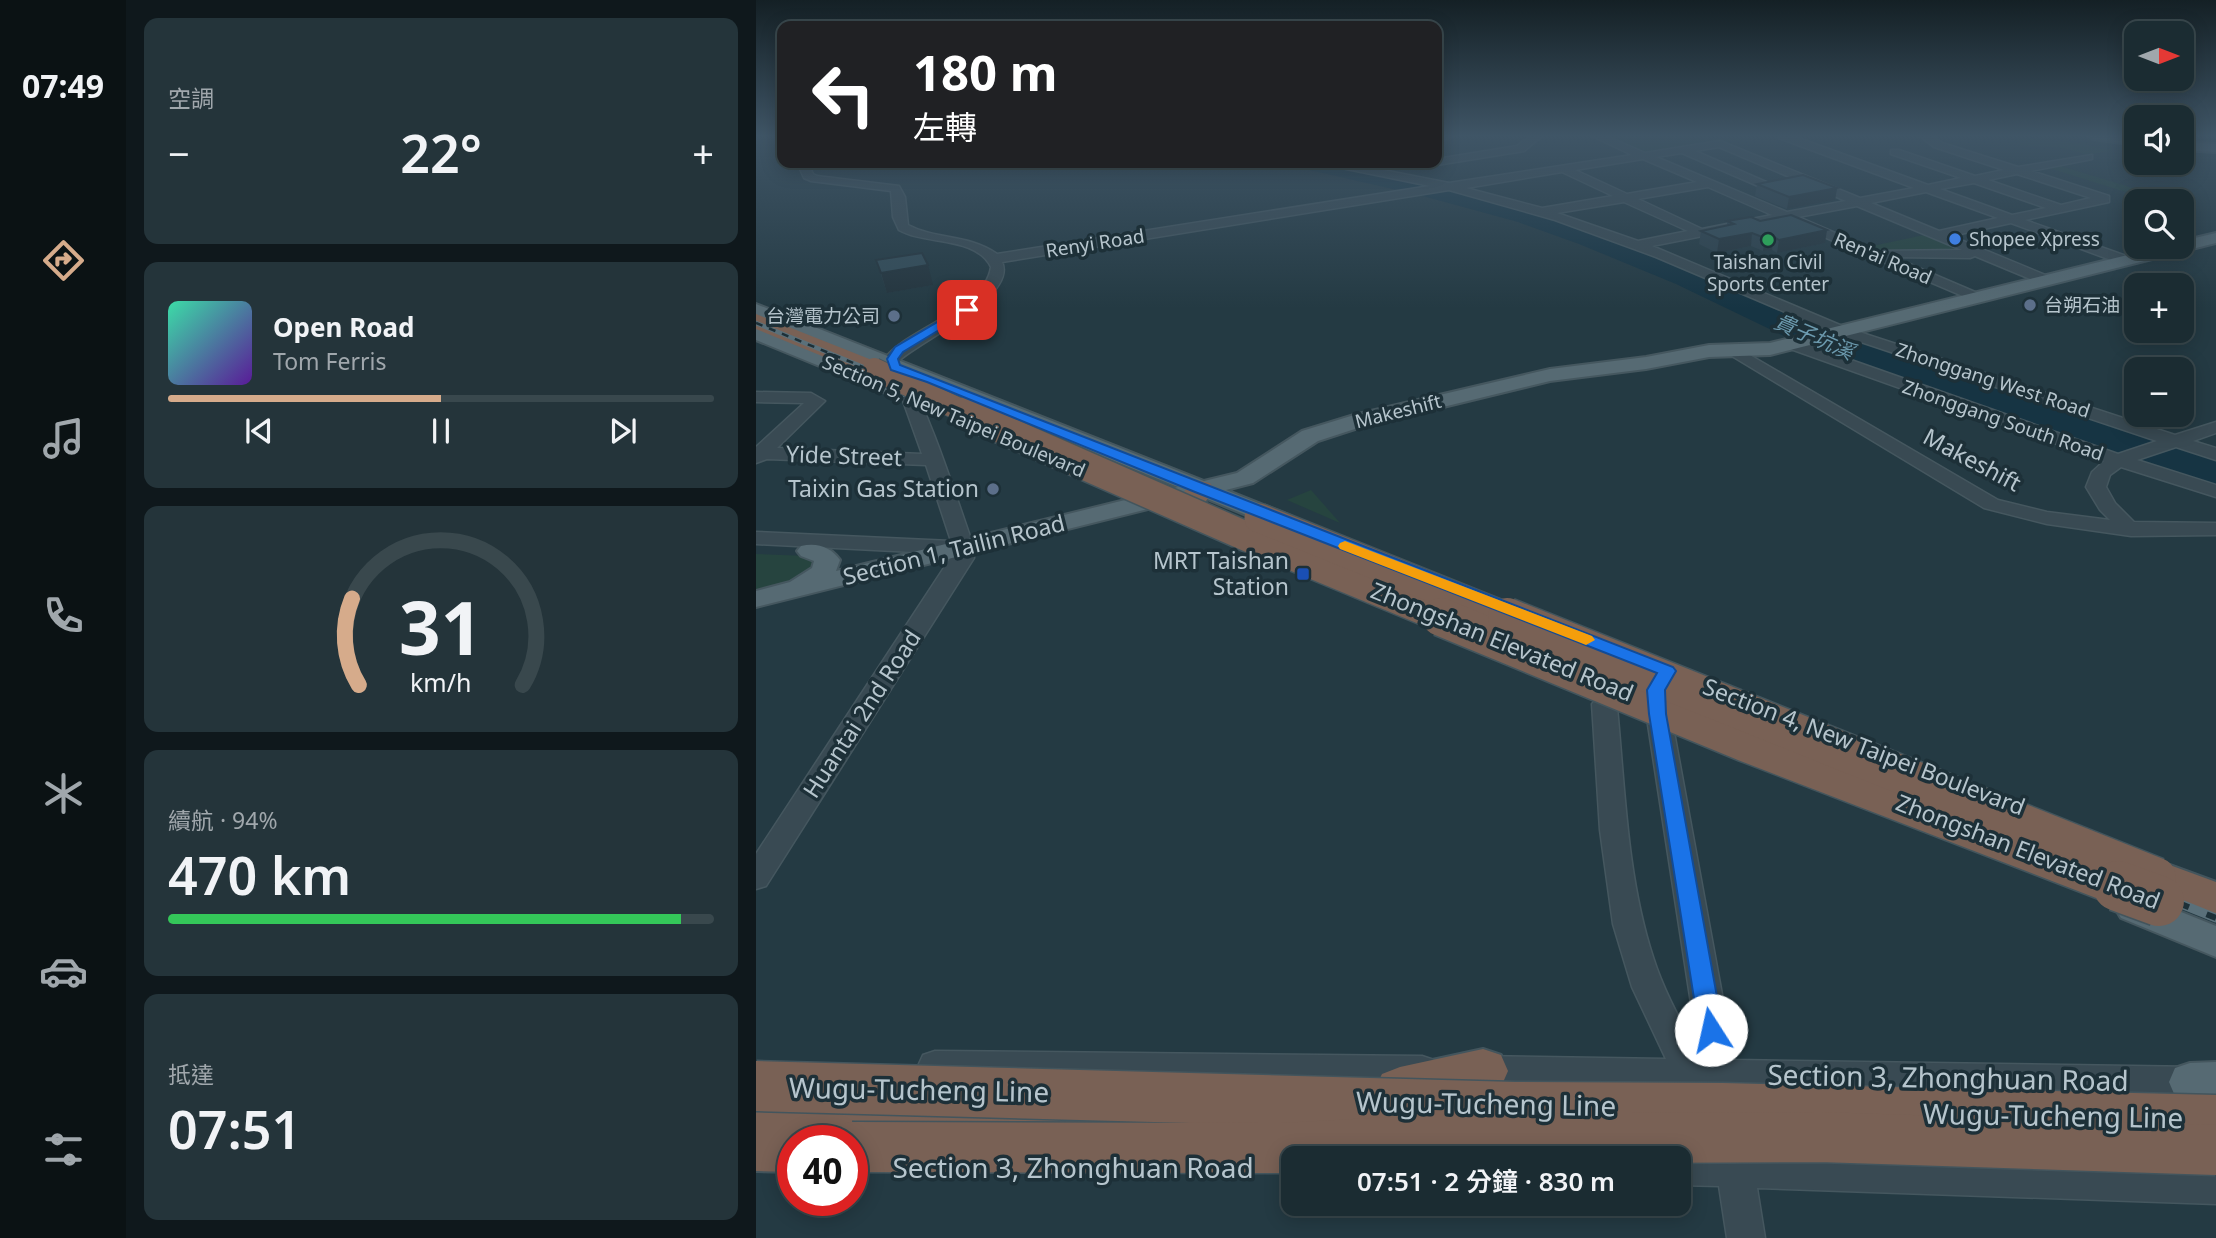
<!DOCTYPE html>
<html lang="zh-TW">
<head>
<meta charset="utf-8">
<style>
	:root { --surface:#1b2c32; --page:#24343a; --text:#f1f3f6; --muted:#a0a7ac; --line:#39484d; --accent:#d6ab8b }
	body { margin:0; font-family:"Noto Sans","Noto Sans TC",sans-serif; background:var(--page); color:var(--text); height:100vh; display:flex; flex-direction:column; font-size:26px; white-space:nowrap }
	* { box-sizing:border-box; margin:0 }
	p { font-size:23px; color:var(--muted) }
	.icon { flex:none; width:38px; height:38px; fill:none; stroke:currentColor; stroke-width:2; stroke-linecap:round; stroke-linejoin:round }
	.map { position:relative; flex:1; overflow:hidden }
	.side { display:flex; flex-direction:column; gap:18px; padding:18px; background:#0f181c; width:630px }
	.side>* { flex:none }
	.banner { position:absolute; left:21px; top:21px; width:665px; height:147px; border-radius:14px; box-shadow:0 4px 18px #0003,0 0 0 2px var(--line); background:#202124; color:#fff; overflow:hidden }
	.needle { width:46px; rotate:90deg }
	.controls { position:absolute; left:1368px; top:21px; display:grid; gap:14px }
	.controls a { display:grid; place-items:center; width:70px; height:70px; border-radius:14px; background:var(--surface); box-shadow:0 4px 18px #0003,0 0 0 2px var(--line); font-size:35px }
	.speed { position:absolute; left:21px; top:1125px; display:flex; gap:14px; font-size:35px; font-weight:700; text-align:center }
	.speed>* { display:grid; place-content:center; width:91px; height:91px; border-radius:50%; background:var(--surface); box-shadow:0 4px 18px #0003,0 0 0 2px var(--line); line-height:1 }
	.speed .limit { border:10px solid #d22; background:#fff; color:#111 }
	.pin { position:absolute; display:grid; place-items:center; width:60px; height:60px; color:#fff; margin:-30px; border-radius:14px; box-shadow:0 4px 10px #0006 }
	.me { position:absolute; width:77px; margin:-38px; rotate:350deg; stroke-linejoin:round; filter:drop-shadow(0 0 5px #0008) }
	.turn { display:flex; align-items:center; gap:24px; height:147px; padding:0 21px; font-size:32px }
	.turn .icon { width:91px; height:91px; stroke-width:2.5 }
	.turn b { display:block; font-size:49px; line-height:60px }
	.big { font-size:52px; font-weight:600; line-height:1.1 }
	.side .widget { flex:1; display:flex; flex-direction:column; justify-content:center; gap:10px; min-width:0; padding:0 24px; border-radius:14px; background:var(--page) }
	.side .dial { align-items:center; gap:0 }
	.dial svg { height:182px; overflow:visible; fill:none; stroke:var(--line); stroke-width:7; stroke-linecap:round; text-anchor:middle }
	.dial text { fill:var(--text); stroke:none }
	.song { display:flex; align-items:center; gap:21px }
	.cover { width:84px; height:84px; border-radius:10px; background:linear-gradient(135deg,hsl(160 70% 55%),hsl(270 70% 35%)) }
	.played { height:7px; border-radius:4px; background:linear-gradient(90deg,var(--accent) 50%,var(--line) 50%) }
	.keys { display:flex; justify-content:space-around; direction:ltr }
	.heat { display:flex; justify-content:space-between; align-items:center; font-size:38px; direction:ltr }
	.charge { height:10px; border-radius:5px; background:linear-gradient(90deg,#34c759 94%,var(--line) 0) }
	.trip { position:absolute; left:525px; top:1146px; width:410px; height:70px; border-radius:14px; background:var(--surface); box-shadow:0 4px 18px #0003,0 0 0 2px var(--line); font-weight:600; line-height:70px; text-align:center }
	main { display:flex; flex:1; min-height:0 }
	.dock { display:flex; flex-direction:column; width:126px; justify-content:space-around; align-items:center; background:#0b1214; color:var(--muted) }
	.dock .icon { width:49px; height:49px }
	.dock .on { color:var(--accent) }
	.dock b { font-size:32px; color:var(--text) }
	.map>svg:first-child { display:block }
	.green { fill:#26443f }
	.water { fill:#163443 }
	.lines { fill:none; stroke-linecap:round; stroke-linejoin:round }
	.minor-casing { stroke:#45575f; stroke-width:3 }
	.major-casing { stroke:#45575f; stroke-width:4 }
	.highway-casing { stroke:#43555d; stroke-width:4 }
	.minor { fill:#394a53; fill-rule:evenodd }
	.major { fill:#566a73; fill-rule:evenodd }
	.highway { fill:#796155; fill-rule:evenodd }
	.rail-far3-casing { stroke:#5a707a; stroke-width:4.5 }
	.rail-far2-casing { stroke:#5a707a; stroke-width:6 }
	.rail-far1-casing { stroke:#5a707a; stroke-width:8 }
	.rail-casing { stroke:#5a707a; stroke-width:9 }
	.rail-far3 { stroke:#1d3038; stroke-width:2.5; stroke-dasharray:7; stroke-linecap:butt }
	.rail-far2 { stroke:#1d3038; stroke-width:3.5; stroke-dasharray:11; stroke-linecap:butt }
	.rail-far1 { stroke:#1d3038; stroke-width:5; stroke-dasharray:15; stroke-linecap:butt }
	.rail { stroke:#1d3038; stroke-width:6; stroke-dasharray:19; stroke-linecap:butt }
	.highway-bridge-far3-casing { stroke:#43555d; stroke-width:24; stroke-linecap:butt }
	.highway-bridge-far2-casing { stroke:#43555d; stroke-width:32; stroke-linecap:butt }
	.highway-bridge-far1-casing { stroke:#43555d; stroke-width:41; stroke-linecap:butt }
	.highway-bridge-casing { stroke:#43555d; stroke-width:53; stroke-linecap:butt }
	.highway-bridge-far3 { stroke:#796155; stroke-width:22 }
	.highway-bridge-far2 { stroke:#796155; stroke-width:29 }
	.highway-bridge-far1 { stroke:#796155; stroke-width:38 }
	.highway-bridge { stroke:#796155; stroke-width:50 }
	.wall { fill:#2c414c }
	.shaded-wall { fill:#24353e }
	.building { fill:#334c58; stroke:#24353e; stroke-width:2 }
	.route { fill:#1a73e8; stroke:#114b97; stroke-width:2 }
	.slow { fill:#f59e0b }
	.shop-dot { fill:#3f7fe0; stroke:#1d3038; stroke-width:2.5 }
	.leisure-dot { fill:#2e9e5b; stroke:#1d3038; stroke-width:2.5 }
	.service-dot { fill:#5c6f8a; stroke:#1d3038; stroke-width:2.5 }
	.transit-dot { fill:#1a4fb4; stroke:#1d3038; stroke-width:2.5 }
	.labels { text-anchor:middle; stroke-width:7; stroke-linejoin:round; paint-order:stroke }
	.far-poi-label { font-size:19px; fill:#b6c5cd; stroke:#1d3038; text-anchor:start }
	.far-street-label { font-size:19px; fill:#b6c5cd; stroke:#1d3038 }
	.far-water-label { font-size:21px; font-style:italic; fill:#6c9aae; stroke:#1d3038 }
	.street-label { font-size:23px; fill:#b6c5cd; stroke:#1d3038 }
	.poi-label { font-size:23px; fill:#b6c5cd; stroke:#1d3038; text-anchor:end }
	.near-street-label { font-size:28px; fill:#b6c5cd; stroke:#1d3038 }
</style>
</head>
<body>
<main>
<nav class="dock">
<b>07:49</b>
<svg class="icon on" aria-label="directions" viewBox="0 0 24 24"><path d="M12 3l9 9-9 9-9-9zM9 14v-3h6M13 9l2 2-2 2"/></svg>
<svg class="icon" aria-label="music" viewBox="0 0 24 24"><path d="M9 18V5l10-2v13"/><circle cx="6" cy="18" r="3"/><circle cx="16" cy="16" r="3"/></svg>
<svg class="icon" aria-label="phone" viewBox="0 0 24 24"><path d="M5 4h4l2 5-3 2q2 4 5 5l2-3 5 2v4C11 20 4 13 5 4z"/></svg>
<svg class="icon" aria-label="climate" viewBox="0 0 24 24"><path d="M12 3v18M4 7l16 10M4 17L20 7"/></svg>
<svg class="icon" aria-label="car" viewBox="0 0 24 24"><path d="M5 17H2v-5l4-1 3-4h7l3 4 3 1v5h-3M9 17h6M6 11h13"/><circle cx="7" cy="17" r="2"/><circle cx="17" cy="17" r="2"/></svg>
<svg class="icon" aria-label="filters" viewBox="0 0 24 24"><path d="M4 7h16M4 17h16"/><circle cx="9" cy="7" r="2"/><circle cx="15" cy="17" r="2"/></svg>
</nav>
<section class="side">
<div class="widget"><p>空調</p>
<div class="heat"><a>−</a><b class="big">22°</b><a>+</a></div>
</div>
<div class="widget">
<div class="song"><i class="cover"></i><div><b>Open Road</b><p>Tom Ferris</p></div></div>
<div class="played"></div>
<div class="keys"><svg class="icon" aria-label="previous" viewBox="0 0 24 24"><path d="M18 5L8 12l10 7zM5 5v14"/></svg><svg class="icon" aria-label="pause" viewBox="0 0 24 24"><path d="M8 5v14M16 5v14"/></svg><svg class="icon" aria-label="next" viewBox="0 0 24 24"><path d="M6 5l10 7-10 7zM19 5v14"/></svg></div>
</div>
<div class="widget dial"><svg viewBox="0 0 100 80">
<path d="M14 69A42 42 0 1 1 86 69"/>
<path d="M14 69A42 42 0 0 1 11 31" stroke="#d6ab8b"/>
<text x="50" y="56" font-size="32" font-weight="700">31</text>
<text x="50" y="72" font-size="11">km/h</text>
</svg></div>
<div class="widget"><p>續航 · 94%</p><b class="big">470 km</b><div class="charge"></div></div>
<div class="widget"><p>抵達</p><b class="big">07:51</b></div>
</section>
<div class="map">
<svg width="1460" height="1238" viewBox="0 0 1460 1238">
	<rect width="100%" height="100%" fill="#243a43"/>
	<g class="green">
		<path d="M842 135 993 139 892 153H885Z"/>
		<path d="M1263 138 1324 143 1354 151 1331 155 1308 148 1264 145Z"/>
		<path d="M1301 165 1390 192 1379 195 1290 167Z"/>
		<path d="M1168 235 1211 252 1116 251 1107 248Z"/>
		<path d="M555 490 584 523 531 500Z"/>
		<path d="M0 554 52 556 60 558 53 578 0 592Z"/>
	</g>
	<g class="water">
		<path d="M523 163C568 163 606 172 650 181 793 211 929 265 1061 329L1030 337 920 284 823 244 762 222 663 195Z"/>
		<path d="M1086 338 1129 349 1460 457V487L1049 346Z"/>
	</g>
	<g class="lines">
		<defs>
			<g id="minor">
				<path d="M681 135H701L681 141Z"/>
				<path d="M776 135H787L768 151 681 165 676 163H681V159L761 146Z"/>
				<path d="M834 135H848L889 153 964 141 1104 198 1158 188 1023 138V135H1034L1172 185 1205 178 1135 154V150H1143L1219 176 1248 170 1178 147 1163 135H1175L1186 143 1262 167 1336 155V159L1275 171 1353 196V202L1269 220 1373 257V263H1363L1255 223 1195 236 1294 277V283H1284L1219 256 1214 258 1137 257 1226 295 1228 298 1221 302 1028 220 896 246 1091 328 1419 435 1460 422V433L1437 441 1460 448V460L1420 447 1381 460 1460 485V497L1365 467 1354 475 1350 487 1359 503 1378 522 1460 523V535L1375 536 1291 524 1228 508 966 350 974 345 980 347 1242 500 1291 512 1354 520 1344 510 1330 487 1336 472 1348 461 1029 347 1027 344 1029 341H1041L1362 454 1401 441 1081 334 900 257 799 220 693 190 246 262C262 296 166 340 144 360 176 419 196 485 218 548V558L10 886 0 889V854L197 554 0 544V532L195 541 170 465 11 459 0 463V447L48 403 0 402V392L55 393 69 401 21 448 166 454 141 384 128 359C154 326 229 310 235 267 220 236 169 245 143 230L137 217 135 191 55 181 48 178 44 169 36 163 53 165 57 174 61 176 143 186 149 197 152 225C180 240 213 234 241 254L674 186 576 166 571 163H591L693 183 876 155ZM963 147 1090 201 1031 212 900 157 926 153 1009 189H1017V185L939 151ZM887 159 941 182 871 194 819 170ZM806 172 857 196 786 208 710 188ZM1261 174 1335 198 1305 205 1232 180ZM1218 183 1290 208 1256 215 1184 189ZM952 187 1016 215 946 229 882 199ZM1170 192 1242 218 1183 231 1115 203ZM868 202 932 231 882 241 801 213ZM1101 206 1206 250 1121 251 1042 217Z"/>
				<path d="M26 139V155L21 152V142Z"/>
				<path d="M858 688 867 690 870 696 861 707C869 790 871 877 897 957 908 992 926 1023 943 1055L888 699 891 693 900 691 909 693 912 699 978 1060 1443 1067 1455 1072 1460 1082 1455 1094 1443 1099 980 1091 977 1097 965 1102 952 1096 940 1101 928 1096 925 1090 721 1086 709 1082 704 1071 709 1060 721 1056 910 1059 876 987 857 924 844 830 836 704 849 690Z"/>
				<path d="M179 1051 666 1056 678 1060 683 1071 678 1082 666 1086 179 1081 167 1077 162 1066 167 1055Z"/>
				<path d="M973 1117 986 1122 994 1152 1460 1168V1204L1001 1188 1009 1238H971L963 1186 922 1185V1158H907L909 1154 922 1149 957 1151 955 1134 960 1122Z"/>
			</g>
			<g id="major">
				<path d="M1331 135 1381 137V145L1337 139Z"/>
				<path d="M1426 142 1460 144V152L1426 150Z"/>
				<path d="M1460 233V243L1014 355 953 357 890 369 794 381 605 427 562 441 497 483 470 490 535 516 538 521 535 526 526 528 517 526 444 496 0 607V591L34 582 56 568 58 561 45 556 41 551 45 546C61 542 75 547 84 560L80 571 422 487 0 316V304L448 481 481 473 546 431 598 415 794 369 890 357 953 345 1014 343 1404 247H1426V241Z"/>
				<path d="M0 327 153 389 156 393 153 397H139L0 340Z"/>
				<path d="M1378 893 1460 926V957L1365 918 1359 908 1365 898Z"/>
				<path d="M1460 1062V1100L1434 1101 1419 1096 1413 1082 1419 1068 1434 1063Z"/>
			</g>
			<g id="highway">
				<path d="M0 314 126 364 130 369 126 374H110L0 329Z"/>
				<path d="M444 481 454 483 458 489 446 507 436 510 426 507 422 501 434 483Z"/>
				<path d="M1381 853 1460 882V917L1366 880 1360 869 1366 858Z"/>
				<path d="M727 1049 745 1055 752 1071 745 1087 644 1113 626 1106 618 1090 626 1074 644 1067Z"/>
				<path d="M0 1093 334 1095 352 1102 360 1119 352 1136 334 1143 37 1141V1172L0 1171Z"/>
			</g>
		</defs>
		<use href="#minor" class="minor-casing"/>
		<use href="#major" class="major-casing"/>
		<use href="#highway" class="highway-casing"/>
		<use href="#minor" class="minor"/>
		<use href="#major" class="major"/>
		<use href="#highway" class="highway"/>
		<defs>
			<path id="rail-far3" d="M0 323 219 413"/>
			<path id="rail-far2" d="M214 412 717 619"/>
			<path id="rail-far1" d="M713 617 1384 888"/>
			<path id="rail" d="M1380 886 1460 918"/>
		</defs>
		<use href="#rail-far3" class="rail-far3-casing"/>
		<use href="#rail-far2" class="rail-far2-casing"/>
		<use href="#rail-far1" class="rail-far1-casing"/>
		<use href="#rail" class="rail-casing"/>
		<use href="#rail-far3" class="rail-far3"/>
		<use href="#rail-far2" class="rail-far2"/>
		<use href="#rail-far1" class="rail-far1"/>
		<use href="#rail" class="rail"/>
		<defs>
			<path id="highway-bridge-far3" d="M118 369 211 413"/>
			<g id="highway-bridge-far2">
				<path d="M207 412 503 542 689 619"/>
				<path d="M503 518 755 619"/>
			</g>
			<g id="highway-bridge-far1">
				<path d="M685 617 988 742 1367 888"/>
				<path d="M751 617 1401 877"/>
			</g>
			<g id="highway-bridge">
				<path d="M1362 886 1403 901"/>
				<path d="M0 1086 759 1107 967 1108 1460 1120"/>
				<path d="M96 1147 526 1148 689 1139 1064 1137 1460 1150"/>
			</g>
		</defs>
		<use href="#highway-bridge-far3" class="highway-bridge-far3-casing"/>
		<use href="#highway-bridge-far2" class="highway-bridge-far2-casing"/>
		<use href="#highway-bridge-far1" class="highway-bridge-far1-casing"/>
		<use href="#highway-bridge" class="highway-bridge-casing"/>
		<use href="#highway-bridge-far3" class="highway-bridge-far3"/>
		<use href="#highway-bridge-far2" class="highway-bridge-far2"/>
		<use href="#highway-bridge-far1" class="highway-bridge-far1"/>
		<use href="#highway-bridge" class="highway-bridge"/>
	</g>
	<g class="wall">
		<path d="M1001 184 1081 188 1079 200 1031 209 999 196Z"/>
		<path d="M971 221H1004L1069 243 1021 253 1016 250 1007 251 995 246 961 253 943 244 945 231 971 226Z"/>
		<path d="M120 260 177 285 131 293Z"/>
	</g>
	<g class="shaded-wall">
		<path d="M1081 188 1079 200 1031 209 1033 197Z"/>
		<path d="M1071 230 1069 243 1021 253 1023 240Z"/>
		<path d="M996 233 995 246 961 253 963 239Z"/>
		<path d="M1018 237 1016 250 1007 251 1009 238Z"/>
		<path d="M172 265 177 285 131 293 125 273Z"/>
	</g>
	<g class="building">
		<path d="M1047 175 1081 188 1033 197 1001 184Z"/>
		<path d="M1035 215 1071 230 1023 240 1018 237 1009 238 996 233 963 239 945 231 978 224 971 221 995 217 1004 221Z"/>
		<path d="M166 253 172 265 125 273 120 260Z"/>
	</g>
	<linearGradient id="sky" x2="0" y2="1"><stop stop-color="#142025"/><stop offset="0.44" stop-color="#3f5566"/><stop offset="1" stop-color="#3f5566" stop-opacity="0"/></linearGradient>
	<rect width="1460" height="308" fill="url(#sky)"/>
	<path class="route" d="M207 307 216 310 147 352 142 359 144 365 917 667 920 671 909 690 910 714 967 1030 963 1037 955 1040 947 1037 943 1030 893 714 891 690 901 673 439 492 171 382 135 370 131 359 139 347Z"/>
	<path class="slow" d="M589 541 836 636 839 640 830 645 825 643 584 549 582 546 584 543Z"/>
	<circle class="shop-dot" cx="1199" cy="239" r="7"/>
	<circle class="leisure-dot" cx="1012" cy="240" r="7"/>
	<g class="service-dot">
		<circle cx="1274" cy="305" r="7"/>
		<circle cx="138" cy="316" r="7"/>
		<circle cx="237" cy="489" r="7"/>
	</g>
	<rect class="transit-dot" x="540" y="567" width="14" height="14" rx="3.5"/>
	<g class="labels">
		<g class="far-poi-label">
			<text x="1213" y="246">Shopee Xpress</text>
			<text x="1012" y="269" text-anchor="middle">Taishan Civil<tspan x="1012" dy="22">Sports Center</tspan></text>
			<text x="1288" y="312">台朔石油</text>
			<text x="124" y="323" text-anchor="end">台灣電力公司</text>
		</g>
		<g class="far-street-label">
			<text transform="translate(339 243) rotate(-9)" y="7">Renyi Road</text>
			<text transform="translate(1127 258) rotate(23)" y="7">Ren'ai Road</text>
			<text transform="translate(1237 380) rotate(18)" y="7">Zhonggang West Road</text>
			<text transform="translate(642 411) rotate(-14)" y="7">Makeshift</text>
			<text transform="translate(198 416) rotate(23)" y="7">Section 5, New Taipei Boulevard</text>
			<text transform="translate(1247 420) rotate(19)" y="7">Zhonggang South Road</text>
		</g>
		<g class="far-water-label">
			<text transform="translate(1058 337) rotate(23)" y="7">貴子坑溪</text>
		</g>
		<g class="street-label">
			<text transform="translate(88 456) rotate(2)" y="8">Yide Street</text>
			<text transform="translate(1216 460) rotate(28)" y="8">Makeshift</text>
			<text transform="translate(198 550) rotate(-14)" y="8">Section 1, Tailin Road</text>
			<text transform="translate(746 642) rotate(22)" y="8">Zhongshan Elevated Road</text>
			<text transform="translate(106 714) rotate(-57)" y="8">Huantai 2nd Road</text>
			<text transform="translate(1108 747) rotate(21)" y="8">Section 4, New Taipei Boulevard</text>
			<text transform="translate(1272 852) rotate(21)" y="8">Zhongshan Elevated Road</text>
		</g>
		<g class="poi-label">
			<text x="223" y="497">Taixin Gas Station</text>
			<text x="533" y="569">MRT Taishan<tspan x="533" dy="26">Station</tspan></text>
		</g>
		<g class="near-street-label">
			<text transform="translate(1192 1078) rotate(1)" y="10">Section 3, Zhonghuan Road</text>
			<text transform="translate(163 1090) rotate(1)" y="10">Wugu-Tucheng Line</text>
			<text transform="translate(730 1104) rotate(1)" y="10">Wugu-Tucheng Line</text>
			<text transform="translate(1297 1116) rotate(1)" y="10">Wugu-Tucheng Line</text>
			<text x="317" y="1178">Section 3, Zhonghuan Road</text>
		</g>
	</g>
</svg>
<div class="controls">
<a><svg class="needle" viewBox="-14 -14 28 28"><path d="M0-13l5 13h-10z" fill="#e53935"/><path d="M0 13l5-13h-10z" fill="#a0a7ac"/></svg></a>
<a><svg class="icon" aria-label="sound" viewBox="0 0 24 24"><path d="M4 9h4l5-4v14l-5-4H4zM17 9q2 3 0 6"/></svg></a>
<a><svg class="icon" aria-label="search" viewBox="0 0 24 24"><circle cx="10" cy="10" r="6"/><path d="M15 15l6 6"/></svg></a>
<a>+</a>
<a>−</a>
</div>
<div class="speed"><div class="limit">40</div></div>
<div class="pin" style="left:211px;top:310px;background:#d93025"><svg class="icon" aria-label="arrive" viewBox="0 0 24 24"><path d="M6 21V4h12l-3 4 3 4H6"/></svg></div>
<svg class="me" style="left:955px;top:1030px" viewBox="-20 -20 40 40"><circle r="19" fill="#fff"/><path d="M0-13L10 11 0 6-10 11z" fill="#1a73e8"/></svg>
<div class="trip">07:51 · 2 分鐘 · 830 m</div>
<div class="banner">
<div class="turn"><svg class="icon" aria-label="left" viewBox="0 0 24 24"><path d="M17 20v-9H6M10 6l-5 5 5 5"/></svg><div><b>180 m</b>左轉</div></div>
</div>
</div>
</main>
</body>
</html>
